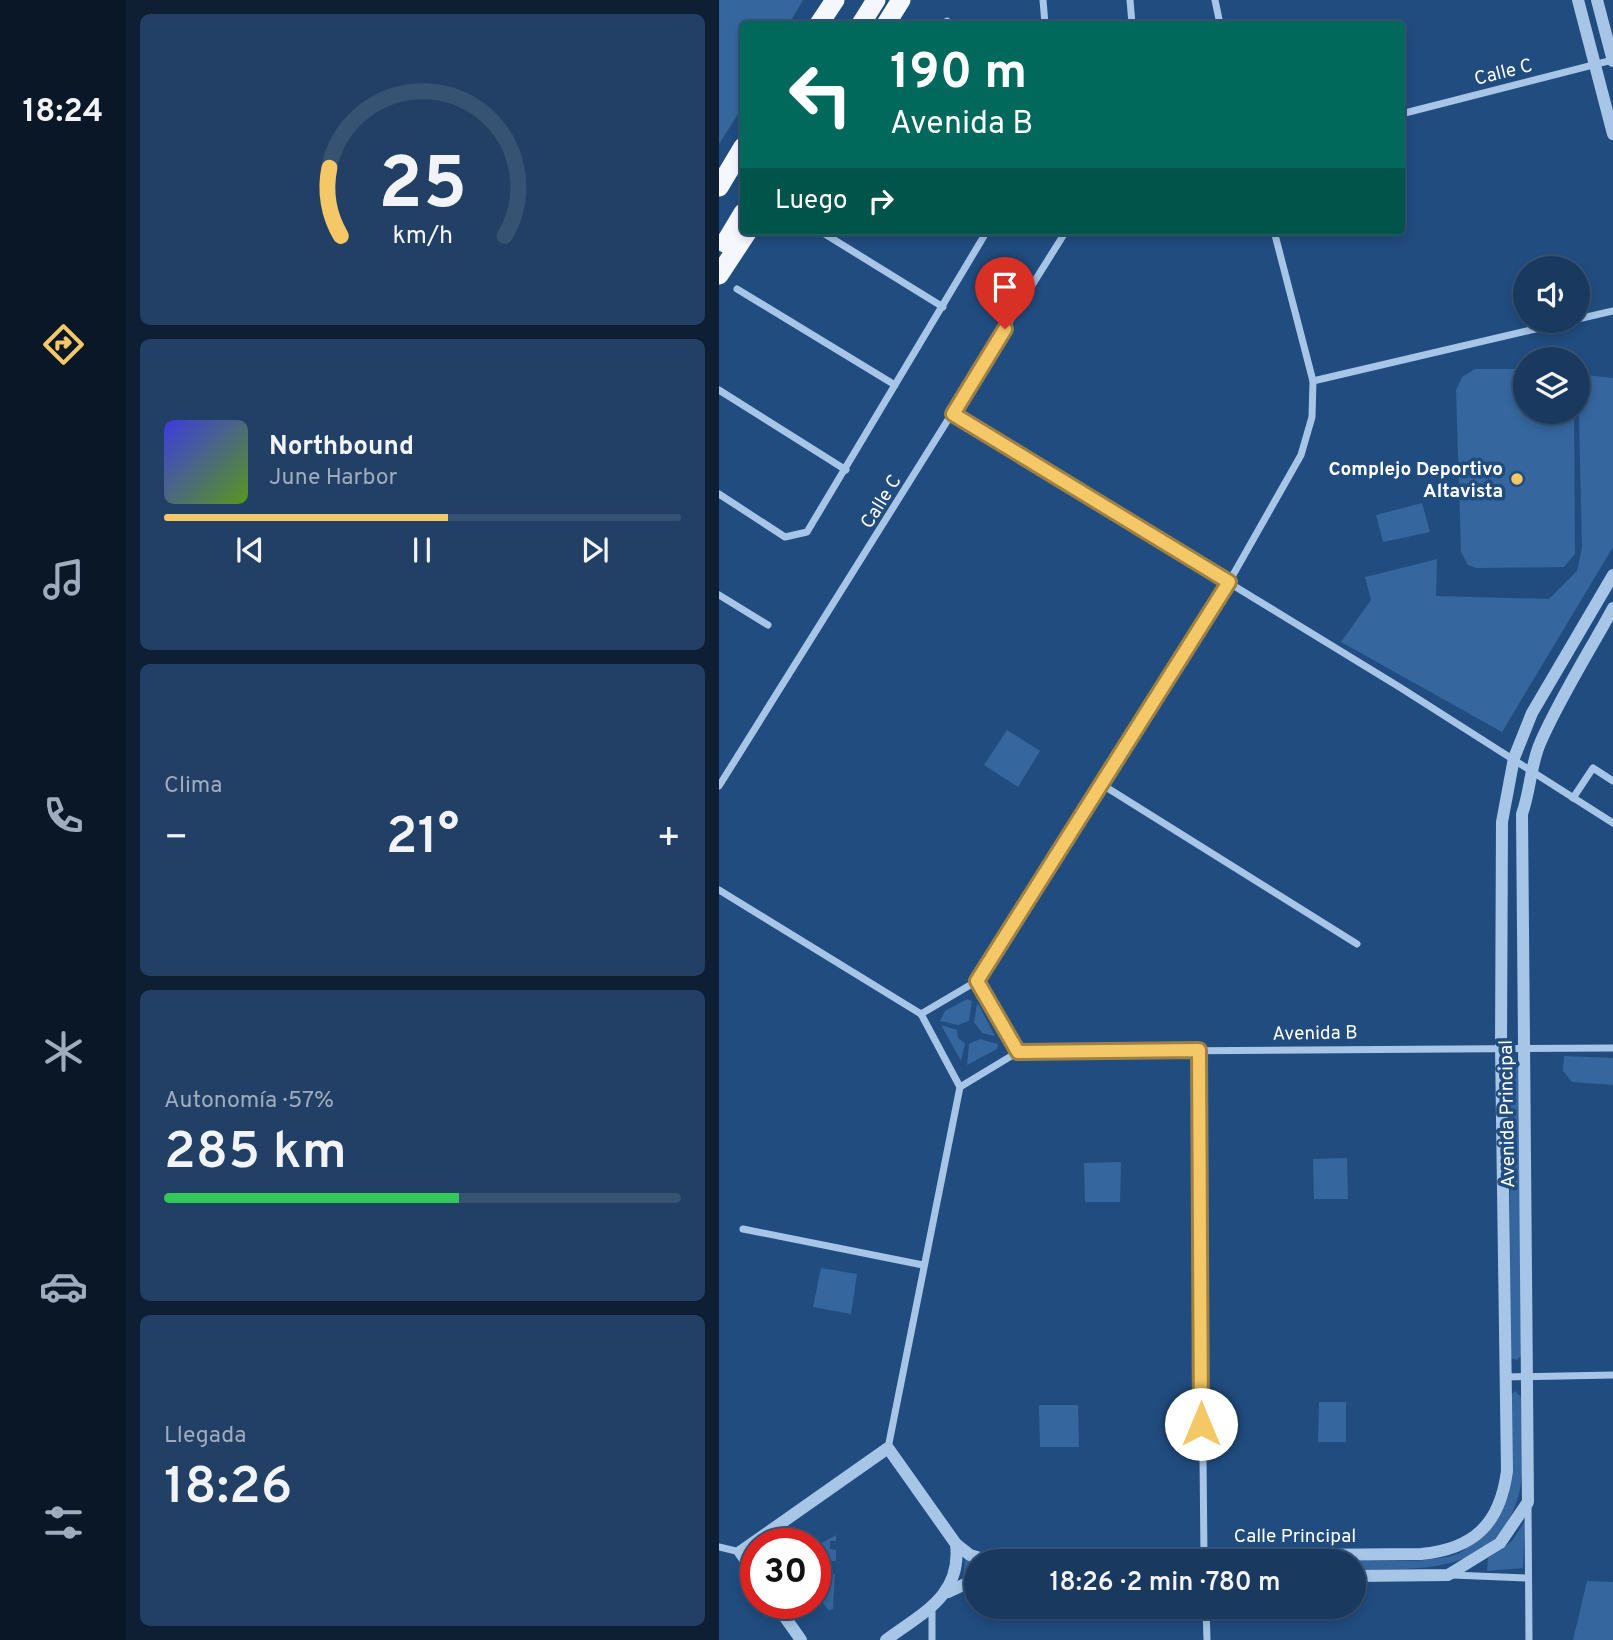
<!DOCTYPE html>
<html lang="es">
<head>
<meta charset="utf-8">
<style>
	:root { --surface:#19395f; --page:#224065; --text:#f1f3f6; --muted:#9facbd; --line:#375374; --accent:#f4c867 }
	body { margin:0; font-family:Overpass,sans-serif; background:var(--page); color:var(--text); height:100vh; display:flex; flex-direction:column; font-size:26px; white-space:nowrap }
	* { box-sizing:border-box; margin:0 }
	p { font-size:23px; color:var(--muted) }
	.icon { flex:none; width:38px; height:38px; fill:none; stroke:currentColor; stroke-width:2; stroke-linecap:round; stroke-linejoin:round }
	.map { position:relative; flex:1; overflow:hidden }
	.panel { display:flex; flex-direction:column; gap:14px; padding:14px; background:#0e1f34; width:593px }
	.panel>* { flex:none }
	.hud { position:absolute; left:21px; top:21px; width:665px; height:214px; border-radius:7px; box-shadow:0 4px 10px #0003,0 0 0 2px var(--line); background:#00695c; color:#fff; overflow:hidden }
	.buttons { position:absolute; left:794px; top:256px; display:grid; gap:14px }
	.buttons a { display:grid; place-items:center; width:77px; height:77px; border-radius:50%; background:var(--surface); box-shadow:0 4px 10px #0003,0 0 0 2px var(--line); font-size:35px }
	.speed { position:absolute; left:21px; top:1528px; display:flex; gap:14px; font-size:35px; font-weight:700; text-align:center }
	.speed>* { display:grid; place-content:center; width:91px; height:91px; border-radius:50%; background:var(--surface); box-shadow:0 4px 10px #0003,0 0 0 2px var(--line); line-height:1 }
	.speed .limit { border:10px solid #d22; background:#fff; color:#111 }
	.pin { position:absolute; display:grid; place-items:center; width:60px; height:60px; color:#fff; margin:-72px -30px; border-radius:50% 50% 50% 0; rotate:-45deg; box-shadow:0 0 7px #0007 }
	.pin .icon { rotate:45deg }
	.me { position:absolute; width:77px; margin:-38px; rotate:0deg; stroke-linejoin:round; filter:drop-shadow(0 0 5px #0008) }
	.turn { display:flex; align-items:center; gap:24px; height:147px; padding:0 35px; font-size:32px }
	.turn .icon { width:91px; height:91px; stroke-width:2.5 }
	.turn b { display:block; font-size:49px; line-height:60px }
	.then { display:flex; align-items:center; height:66px; padding:0 35px; background:#0003; gap:14px; font-size:26px }
	.big { font-size:52px; font-weight:600; line-height:1.1 }
	.panel .card { flex:1; display:flex; flex-direction:column; justify-content:center; gap:10px; min-width:0; padding:0 24px; border-radius:10px; background:var(--page) }
	.panel .dial { align-items:center; gap:0 }
	.dial svg { height:182px; overflow:visible; fill:none; stroke:var(--line); stroke-width:7; stroke-linecap:round; text-anchor:middle }
	.dial text { fill:var(--text); stroke:none }
	.song { display:flex; align-items:center; gap:21px }
	.cover { width:84px; height:84px; border-radius:10px; background:linear-gradient(135deg,hsl(240 70% 55%),hsl(90 70% 35%)) }
	.played { height:7px; border-radius:4px; background:linear-gradient(90deg,var(--accent) 55%,var(--line) 55%) }
	.keys { display:flex; justify-content:space-around; direction:ltr }
	.heat { display:flex; justify-content:space-between; align-items:center; font-size:38px; direction:ltr }
	.charge { height:10px; border-radius:5px; background:linear-gradient(90deg,#34c759 57%,var(--line) 0) }
	.trip { position:absolute; left:245px; top:1549px; width:402px; height:70px; border-radius:35px; background:var(--surface); box-shadow:0 4px 10px #0003,0 0 0 2px var(--line); font-weight:600; line-height:70px; text-align:center }
	main { display:flex; flex:1; min-height:0 }
	.tabs { display:flex; flex-direction:column; width:126px; justify-content:space-around; align-items:center; background:#0a1726; color:var(--muted) }
	.tabs .icon { width:49px; height:49px }
	.tabs .selected { color:var(--accent) }
	.tabs b { font-size:32px; color:var(--text) }
	.map>svg:first-child { display:block }
	.green { fill:#35669d }
	.lines { fill:none; stroke-linecap:round; stroke-linejoin:round }
	.minor { stroke:#a6c5e7; stroke-width:7 }
	.tertiary { stroke:#a6c5e7; stroke-width:12 }
	.trunk { stroke:#f4f8fe; stroke-width:19 }
	.route-casing { stroke:#9f8243; stroke-width:18 }
	.route { stroke:#f4c867; stroke-width:12 }
	.poi-dot { fill:#f4c867; stroke:#214c7f; stroke-width:2.5 }
	.labels { text-anchor:middle; stroke-width:7; stroke-linejoin:round; paint-order:stroke }
	.street-label { font-size:19px; fill:#fff; stroke:#214c7f }
	.poi-label { font-size:19px; font-weight:bold; fill:#fff; stroke:#214c7f; text-anchor:end }
</style>
</head>
<body>
<main>
<nav class="tabs">
<b>18:24</b>
<svg class="icon selected" aria-label="directions" viewBox="0 0 24 24"><path d="M12 3l9 9-9 9-9-9zM9 14v-3h6M13 9l2 2-2 2"/></svg>
<svg class="icon" aria-label="music" viewBox="0 0 24 24"><path d="M9 18V5l10-2v13"/><circle cx="6" cy="18" r="3"/><circle cx="16" cy="16" r="3"/></svg>
<svg class="icon" aria-label="phone" viewBox="0 0 24 24"><path d="M5 4h4l2 5-3 2q2 4 5 5l2-3 5 2v4C11 20 4 13 5 4z"/></svg>
<svg class="icon" aria-label="climate" viewBox="0 0 24 24"><path d="M12 3v18M4 7l16 10M4 17L20 7"/></svg>
<svg class="icon" aria-label="car" viewBox="0 0 24 24"><path d="M5 17H2v-5l4-1 3-4h7l3 4 3 1v5h-3M9 17h6M6 11h13"/><circle cx="7" cy="17" r="2"/><circle cx="17" cy="17" r="2"/></svg>
<svg class="icon" aria-label="filters" viewBox="0 0 24 24"><path d="M4 7h16M4 17h16"/><circle cx="9" cy="7" r="2"/><circle cx="15" cy="17" r="2"/></svg>
</nav>
<section class="panel">
<div class="card dial"><svg viewBox="0 0 100 80">
<path d="M14 69A42 42 0 1 1 86 69"/>
<path d="M14 69A42 42 0 0 1 9 39" stroke="#f4c867"/>
<text x="50" y="56" font-size="32" font-weight="700">25</text>
<text x="50" y="72" font-size="11">km/h</text>
</svg></div>
<div class="card">
<div class="song"><i class="cover"></i><div><b>Northbound</b><p>June Harbor</p></div></div>
<div class="played"></div>
<div class="keys"><svg class="icon" aria-label="previous" viewBox="0 0 24 24"><path d="M18 5L8 12l10 7zM5 5v14"/></svg><svg class="icon" aria-label="pause" viewBox="0 0 24 24"><path d="M8 5v14M16 5v14"/></svg><svg class="icon" aria-label="next" viewBox="0 0 24 24"><path d="M6 5l10 7-10 7zM19 5v14"/></svg></div>
</div>
<div class="card"><p>Clima</p>
<div class="heat"><a>−</a><b class="big">21°</b><a>+</a></div>
</div>
<div class="card"><p>Autonomía · 57%</p><b class="big">285 km</b><div class="charge"></div></div>
<div class="card"><p>Llegada</p><b class="big">18:26</b></div>
</section>
<div class="map">
<svg width="894" height="1640" viewBox="0 0 894 1640">
	<rect width="100%" height="100%" fill="#214c7f"/>
	<g class="green">
		<path d="M0 0H84L70 24H24V106L0 144Z"/>
		<path d="M756 369H807V411H855L856 554 845 567 757 568 749 565 742 552 737 390 743 377Z"/>
		<path d="M859 374 894 378V547L783 732 622 642 652 600 646 577 718 559 717 596 830 599 858 571 863 548Z"/>
		<path d="M703 503 711 532 664 542 657 515Z"/>
		<path d="M288 730 321 751 299 787 265 765Z"/>
		<path d="M248 999 253 1001 250 1021 239 1025 221 1021 226 1011Z"/>
		<path d="M258 1004 260 1005 276 1036 263 1033 255 1022Z"/>
		<path d="M222 1025 238 1030 239 1038 246 1043 242 1061Z"/>
		<path d="M261 1039 279 1044 278 1049 248 1065 250 1044Z"/>
		<path d="M845 1056 894 1058V1085L853 1082 844 1071Z"/>
		<path d="M790 1065 800 1067 803 1355 798 1360 792 1358Z"/>
		<path d="M628 1158 629 1199H595L594 1159Z"/>
		<path d="M402 1162 401 1202H366L365 1163Z"/>
		<path d="M102 1268 138 1274 132 1314 94 1307Z"/>
		<path d="M796 1391 802 1397C802 1426 807 1460 801 1489 782 1575 704 1569 635 1570V1561H503H696L729 1557 741 1553 771 1530 790 1495 792 1395Z"/>
		<path d="M600 1402H627V1442H599Z"/>
		<path d="M320 1405H359L360 1447H321Z"/>
		<path d="M806 1521 804 1568 768 1571 769 1558 793 1541Z"/>
		<path d="M117 1535V1541H111V1549L117 1550V1561H96V1547Z"/>
		<path d="M246 1558 257 1563V1574L244 1579Z"/>
		<path d="M96 1573 116 1574 114 1609 109 1610 96 1592Z"/>
		<path d="M868 1581 894 1582V1640H854Z"/>
	</g>
	<g class="lines">
		<g class="minor">
			<path d="M324 0 326 24"/>
			<path d="M411 0 413 24"/>
			<path d="M496 0 501 24"/>
			<path d="M228 21 229 24"/>
			<path d="M682 114 894 60"/>
			<path d="M101 231 224 307"/>
			<path d="M18 289 176 385"/>
			<path d="M859 319 894 311"/>
			<path d="M594 381 855 320"/>
			<path d="M0 390 127 470"/>
			<path d="M234 414 682 688 894 823"/>
			<path d="M0 494 66 537 88 532 268 231"/>
			<path d="M0 595 49 625"/>
			<path d="M382 784 638 944"/>
			<path d="M0 786 347 231"/>
			<path d="M854 798 874 768 894 781"/>
			<path d="M0 890 202 1014"/>
			<path d="M258 981 510 582 582 455 593 417 594 381 555 231"/>
			<path d="M258 981 299 1052 241 1087 202 1014Z"/>
			<path d="M480 1050 485 1557"/>
			<path d="M299 1052 894 1048"/>
			<path d="M24 1229 204 1265"/>
			<path d="M786 1377 894 1375"/>
			<path d="M169 1448 241 1087"/>
			<path d="M809 1504 810 1640"/>
			<path d="M0 1547 21 1552"/>
			<path d="M733 1575 809 1578"/>
			<path d="M213 1606V1640"/>
			<path d="M487 1606 488 1640"/>
		</g>
		<g class="tertiary">
			<path d="M859 0 894 134"/>
			<path d="M878 0 894 61"/>
			<path d="M237 1544 251 1555 261 1558 702 1554C755 1549 781 1524 788 1471L782 1048 783 822 795 758 813 713 894 575"/>
			<path d="M37 1575 21 1552 169 1448 237 1544C243 1596 203 1613 167 1640"/>
			<path d="M635 1576 729 1575 781 1543 809 1502 803 814C812 789 811 765 822 741 842 696 870 652 894 608"/>
			<path d="M229 1592 257 1579"/>
			<path d="M56 1603 82 1640"/>
		</g>
		<g class="trunk">
			<path d="M100 24 116 0"/>
			<path d="M142 24 157 0"/>
			<path d="M167 24 182 0"/>
			<path d="M0 187 24 147"/>
			<path d="M6 243 24 213"/>
			<path d="M0 275 29 231"/>
		</g>
	</g>
	<g class="lines">
		<defs>
			<path id="route" d="M286 329 234 414 510 582 258 981 299 1052 480 1050 482 1424"/>
		</defs>
		<use href="#route" class="route-casing"/>
		<use href="#route" class="route"/>
	</g>
	<circle class="poi-dot" cx="798" cy="479" r="7"/>
	<g class="labels">
		<g class="street-label">
			<text transform="translate(784 71) rotate(-14)" y="7">Calle C</text>
			<text transform="translate(161 501) rotate(-58)" y="7">Calle C</text>
			<text transform="translate(596 1032) rotate(-1)" y="7">Avenida B</text>
			<text transform="translate(787 1114) rotate(-91)" y="7">Avenida Principal</text>
			<text x="576" y="1542">Calle Principal</text>
		</g>
		<g class="poi-label">
			<text x="784" y="475">Complejo Deportivo<tspan x="784" dy="22">Altavista</tspan></text>
		</g>
	</g>
</svg>
<div class="buttons">
<a><svg class="icon" aria-label="sound" viewBox="0 0 24 24"><path d="M4 9h4l5-4v14l-5-4H4zM17 9q2 3 0 6"/></svg></a>
<a><svg class="icon" aria-label="layers" viewBox="0 0 24 24"><path d="M12 4l9 5-9 5-9-5zM3 14l9 5 9-5"/></svg></a>
</div>
<div class="speed"><div class="limit">30</div></div>
<div class="pin" style="left:286px;top:329px;background:#d93025"><svg class="icon" aria-label="arrive" viewBox="0 0 24 24"><path d="M6 21V4h12l-3 4 3 4H6"/></svg></div>
<svg class="me" style="left:482px;top:1424px" viewBox="-20 -20 40 40"><circle r="19" fill="#fff"/><path d="M0-13L10 11 0 6-10 11z" fill="#f4c867"/></svg>
<div class="trip">18:26 · 2 min · 780 m</div>
<div class="hud">
<div class="turn"><svg class="icon" aria-label="left" viewBox="0 0 24 24"><path d="M17 20v-9H6M10 6l-5 5 5 5"/></svg><div><b>190 m</b>Avenida B</div></div>
<div class="then">Luego<svg class="icon" aria-label="right" viewBox="0 0 24 24"><path d="M7 20v-9h11M14 6l5 5-5 5"/></svg></div>
</div>
</div>
</main>
</body>
</html>
